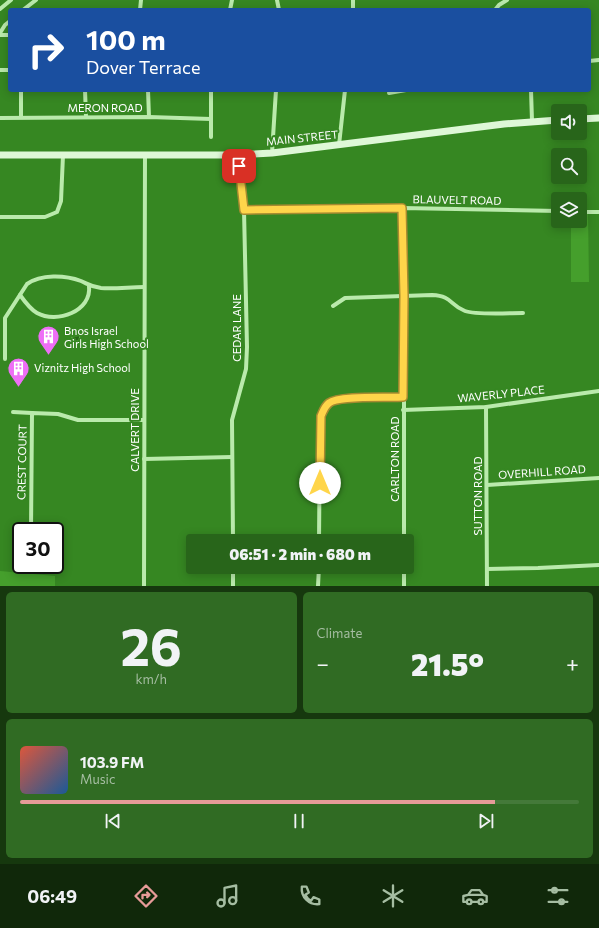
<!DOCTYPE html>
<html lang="en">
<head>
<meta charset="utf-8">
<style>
	:root { --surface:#28651a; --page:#306b23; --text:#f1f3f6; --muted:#a5bda2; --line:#447939; --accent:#e69b98 }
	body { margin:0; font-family:Commissioner,sans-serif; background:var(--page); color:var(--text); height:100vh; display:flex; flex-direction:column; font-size:15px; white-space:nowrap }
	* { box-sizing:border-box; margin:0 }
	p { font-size:13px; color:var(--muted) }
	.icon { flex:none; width:22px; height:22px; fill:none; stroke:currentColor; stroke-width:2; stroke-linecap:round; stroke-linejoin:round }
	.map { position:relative; height:586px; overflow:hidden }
	.side { display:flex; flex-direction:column; gap:6px; padding:6px; background:#16380e; flex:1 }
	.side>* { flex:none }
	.top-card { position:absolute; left:8px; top:8px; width:583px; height:84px; border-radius:4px; box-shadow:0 2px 10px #0003; background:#1a4fa0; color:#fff; overflow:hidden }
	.tools { position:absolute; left:551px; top:104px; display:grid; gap:8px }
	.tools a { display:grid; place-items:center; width:36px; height:36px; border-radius:4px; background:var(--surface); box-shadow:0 2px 10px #0003; font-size:20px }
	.speed { position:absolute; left:12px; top:522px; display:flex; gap:8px; font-size:20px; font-weight:700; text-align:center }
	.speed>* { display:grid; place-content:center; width:52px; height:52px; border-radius:50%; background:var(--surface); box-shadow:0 2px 10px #0003; line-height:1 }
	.speed .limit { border:2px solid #111; border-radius:6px; background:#fff; color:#111 }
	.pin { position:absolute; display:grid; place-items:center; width:34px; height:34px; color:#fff; margin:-17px; border-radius:8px; box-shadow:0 2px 6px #0006 }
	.me { position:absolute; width:44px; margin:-22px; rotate:0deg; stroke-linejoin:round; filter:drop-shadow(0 0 3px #0008) }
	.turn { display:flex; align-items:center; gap:14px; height:84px; padding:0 12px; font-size:18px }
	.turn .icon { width:52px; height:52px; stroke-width:2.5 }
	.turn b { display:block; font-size:28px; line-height:34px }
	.big { font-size:30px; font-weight:800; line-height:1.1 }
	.side .tile { flex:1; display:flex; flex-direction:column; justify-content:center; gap:6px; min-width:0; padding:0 14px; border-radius:6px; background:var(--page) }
	.side .dial { align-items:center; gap:0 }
	.dial b { font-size:52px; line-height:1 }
	.song { display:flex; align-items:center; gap:12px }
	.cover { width:48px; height:48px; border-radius:6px; background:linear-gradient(135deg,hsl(10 70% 55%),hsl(210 70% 35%)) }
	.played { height:4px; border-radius:2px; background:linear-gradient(90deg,var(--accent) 85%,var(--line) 85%) }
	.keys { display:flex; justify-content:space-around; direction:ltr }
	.heat { display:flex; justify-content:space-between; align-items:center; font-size:22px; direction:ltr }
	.side .tiles { flex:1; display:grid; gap:6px; grid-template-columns:1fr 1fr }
	.tile:last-child { grid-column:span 2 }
	.trip { position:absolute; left:186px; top:534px; width:228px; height:40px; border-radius:4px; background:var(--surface); box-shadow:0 2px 10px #0003; font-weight:800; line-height:40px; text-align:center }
	.dock { display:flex; height:64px; justify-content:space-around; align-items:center; background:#10280a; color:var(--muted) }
	.dock .icon { width:28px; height:28px }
	.dock .current { color:var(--accent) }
	.dock b { font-size:18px; color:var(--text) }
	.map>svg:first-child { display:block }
	.green { fill:#459f2c }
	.water { fill:#276617; stroke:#b1eba0 }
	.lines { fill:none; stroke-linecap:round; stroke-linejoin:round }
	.minor { stroke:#baeaac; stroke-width:4 }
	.secondary { stroke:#def8d7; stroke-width:7 }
	.route-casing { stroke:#a68a30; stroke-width:10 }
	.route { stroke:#ffd54a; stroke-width:7 }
	.labels { text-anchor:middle; stroke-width:4; stroke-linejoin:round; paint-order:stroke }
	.street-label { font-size:11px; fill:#fff; stroke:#368722 }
	.poi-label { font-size:11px; fill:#fff; stroke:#368722; text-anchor:start }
</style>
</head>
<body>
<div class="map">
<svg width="599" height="586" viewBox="0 0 599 586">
	<rect width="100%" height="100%" fill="#368722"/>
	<g class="green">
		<path d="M580 212H588L589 282H571V221H580Z"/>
		<path d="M0 571 55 576V586H0Z"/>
	</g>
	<path class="water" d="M73 329 81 330 79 341 72 340Z"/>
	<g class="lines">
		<g class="minor">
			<path d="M277 0 279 10"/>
			<path d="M0 9 11 0"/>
			<path d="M23 10 36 0"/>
			<path d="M140 10 141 0"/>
			<path d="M230 10 232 0"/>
			<path d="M353 10V0"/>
			<path d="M495 10 499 5 507 0"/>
			<path d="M0 33 5 25 10 21"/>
			<path d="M0 35H10"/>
			<path d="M589 61 599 60"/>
			<path d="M0 70H10"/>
			<path d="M21 90V117"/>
			<path d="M85 90 86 117"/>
			<path d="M148 90 149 117"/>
			<path d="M211 90V137"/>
			<path d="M531 90 532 121"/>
			<path d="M389 93 406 90"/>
			<path d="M0 118 149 117 211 119"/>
			<path d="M339 145 345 90"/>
			<path d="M272 153 276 90"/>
			<path d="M238 155 244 210 402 208 558 211"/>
			<path d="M402 208 404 296V541"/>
			<path d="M580 212H599"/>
			<path d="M0 217H45L57 212 61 201 63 155"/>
			<path d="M20 295C25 302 30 309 37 313 57 324 92 311 89 286"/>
			<path d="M333 306 345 298 432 295C453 296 449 305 465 311 475 315 510 313 523 313"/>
			<path d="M5 359V318L27 284C41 274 65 275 81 281 88 284 91 287 101 288 115 289 130 287 144 287"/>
			<path d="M486 407 487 586"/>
			<path d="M403 410 486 407 599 391"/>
			<path d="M13 412 32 413"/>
			<path d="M144 459 232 457"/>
			<path d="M487 485 599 478"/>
			<path d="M31 531 32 413 58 414 78 420H144"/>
			<path d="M233 541 232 420 246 369 247 347 244 210"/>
			<path d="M319 541 320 425C321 417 322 410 328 404 338 395 388 398 403 397"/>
			<path d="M233 567V586"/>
			<path d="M404 567V586"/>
			<path d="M487 569 538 568 599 565"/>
			<path d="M144 586 145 154"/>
			<path d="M318 586 319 567"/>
		</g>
		<g class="secondary">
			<path d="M580 119 599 118"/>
			<path d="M0 155H238L272 153 504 124 558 120"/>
		</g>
	</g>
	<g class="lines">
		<defs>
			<path id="route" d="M239 166 244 210 402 208 404 296 403 397C388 398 339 395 329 403 324 407 323 412 321 416L320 483"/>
		</defs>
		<use href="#route" class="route-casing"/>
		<use href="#route" class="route"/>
	</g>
	<defs>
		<symbol id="building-pin" viewBox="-11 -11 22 30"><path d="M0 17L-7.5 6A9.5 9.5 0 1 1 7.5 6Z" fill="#ee6ef6" stroke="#368722"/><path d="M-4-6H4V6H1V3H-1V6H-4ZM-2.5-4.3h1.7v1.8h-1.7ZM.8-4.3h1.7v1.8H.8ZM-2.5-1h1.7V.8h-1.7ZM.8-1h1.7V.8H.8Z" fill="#fff"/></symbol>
	</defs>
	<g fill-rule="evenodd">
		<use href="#building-pin" x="36" y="324" width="25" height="34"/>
		<use href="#building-pin" x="6" y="356" width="25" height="34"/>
	</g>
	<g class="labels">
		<g class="street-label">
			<text x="105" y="112">MERON ROAD</text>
			<text transform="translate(302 138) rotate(-6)" y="4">MAIN STREET</text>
			<text transform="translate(457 200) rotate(1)" y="4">BLAUVELT ROAD</text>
			<text transform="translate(237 328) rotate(-90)" y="4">CEDAR LANE</text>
			<text transform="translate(501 394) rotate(-6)" y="4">WAVERLY PLACE</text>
			<text transform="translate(135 430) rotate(-90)" y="4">CALVERT DRIVE</text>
			<text transform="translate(395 459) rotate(-90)" y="4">CARLTON ROAD</text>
			<text transform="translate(22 462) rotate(-89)" y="4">CREST COURT</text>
			<text transform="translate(542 472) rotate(-4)" y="4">OVERHILL ROAD</text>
			<text transform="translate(478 496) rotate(-90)" y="4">SUTTON ROAD</text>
		</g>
		<g class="poi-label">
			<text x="64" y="335">Bnos Israel<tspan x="64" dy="13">Girls High School</tspan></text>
			<text x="34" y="372">Viznitz High School</text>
		</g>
	</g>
</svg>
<div class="tools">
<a><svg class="icon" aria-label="sound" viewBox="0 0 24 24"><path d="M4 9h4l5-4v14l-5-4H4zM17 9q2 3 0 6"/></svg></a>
<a><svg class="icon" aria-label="search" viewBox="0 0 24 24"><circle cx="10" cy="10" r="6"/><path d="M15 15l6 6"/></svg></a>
<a><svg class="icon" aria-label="layers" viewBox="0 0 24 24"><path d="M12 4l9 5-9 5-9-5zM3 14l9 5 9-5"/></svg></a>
</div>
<div class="speed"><div class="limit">30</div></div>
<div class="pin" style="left:239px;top:166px;background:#d93025"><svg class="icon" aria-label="arrive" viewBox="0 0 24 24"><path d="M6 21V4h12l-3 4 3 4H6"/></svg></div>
<svg class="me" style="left:320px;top:483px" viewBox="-20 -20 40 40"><circle r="19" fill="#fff"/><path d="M0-13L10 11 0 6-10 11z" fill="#ffd54a"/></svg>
<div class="trip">06:51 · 2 min · 680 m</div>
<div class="top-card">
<div class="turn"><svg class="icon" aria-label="right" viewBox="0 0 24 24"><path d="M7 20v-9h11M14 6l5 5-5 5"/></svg><div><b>100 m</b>Dover Terrace</div></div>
</div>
</div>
<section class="side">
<div class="tiles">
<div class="tile dial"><b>26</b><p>km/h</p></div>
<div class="tile"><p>Climate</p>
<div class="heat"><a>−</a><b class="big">21.5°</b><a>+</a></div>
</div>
<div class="tile">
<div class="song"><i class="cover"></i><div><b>103.9 FM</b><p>Music</p></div></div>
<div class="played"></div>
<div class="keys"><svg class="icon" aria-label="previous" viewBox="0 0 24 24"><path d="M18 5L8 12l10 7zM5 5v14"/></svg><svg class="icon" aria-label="pause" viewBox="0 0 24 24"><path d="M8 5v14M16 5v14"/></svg><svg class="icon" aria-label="next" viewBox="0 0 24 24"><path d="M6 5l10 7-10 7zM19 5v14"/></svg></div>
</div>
</div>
</section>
<nav class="dock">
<b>06:49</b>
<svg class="icon current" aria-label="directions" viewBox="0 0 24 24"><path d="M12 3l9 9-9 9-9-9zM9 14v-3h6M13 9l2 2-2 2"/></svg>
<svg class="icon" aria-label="music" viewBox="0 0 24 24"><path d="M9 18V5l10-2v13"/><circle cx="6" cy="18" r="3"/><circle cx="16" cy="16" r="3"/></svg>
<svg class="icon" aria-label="phone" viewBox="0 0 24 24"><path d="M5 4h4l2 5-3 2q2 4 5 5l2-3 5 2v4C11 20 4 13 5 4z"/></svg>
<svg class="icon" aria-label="climate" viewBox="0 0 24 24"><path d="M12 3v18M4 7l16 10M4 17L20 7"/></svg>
<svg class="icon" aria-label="car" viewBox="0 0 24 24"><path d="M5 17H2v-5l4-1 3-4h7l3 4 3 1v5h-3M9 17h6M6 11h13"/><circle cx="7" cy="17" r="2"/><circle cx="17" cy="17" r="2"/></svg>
<svg class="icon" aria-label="filters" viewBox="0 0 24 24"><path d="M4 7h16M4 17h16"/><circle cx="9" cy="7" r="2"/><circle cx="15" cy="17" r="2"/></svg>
</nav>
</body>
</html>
